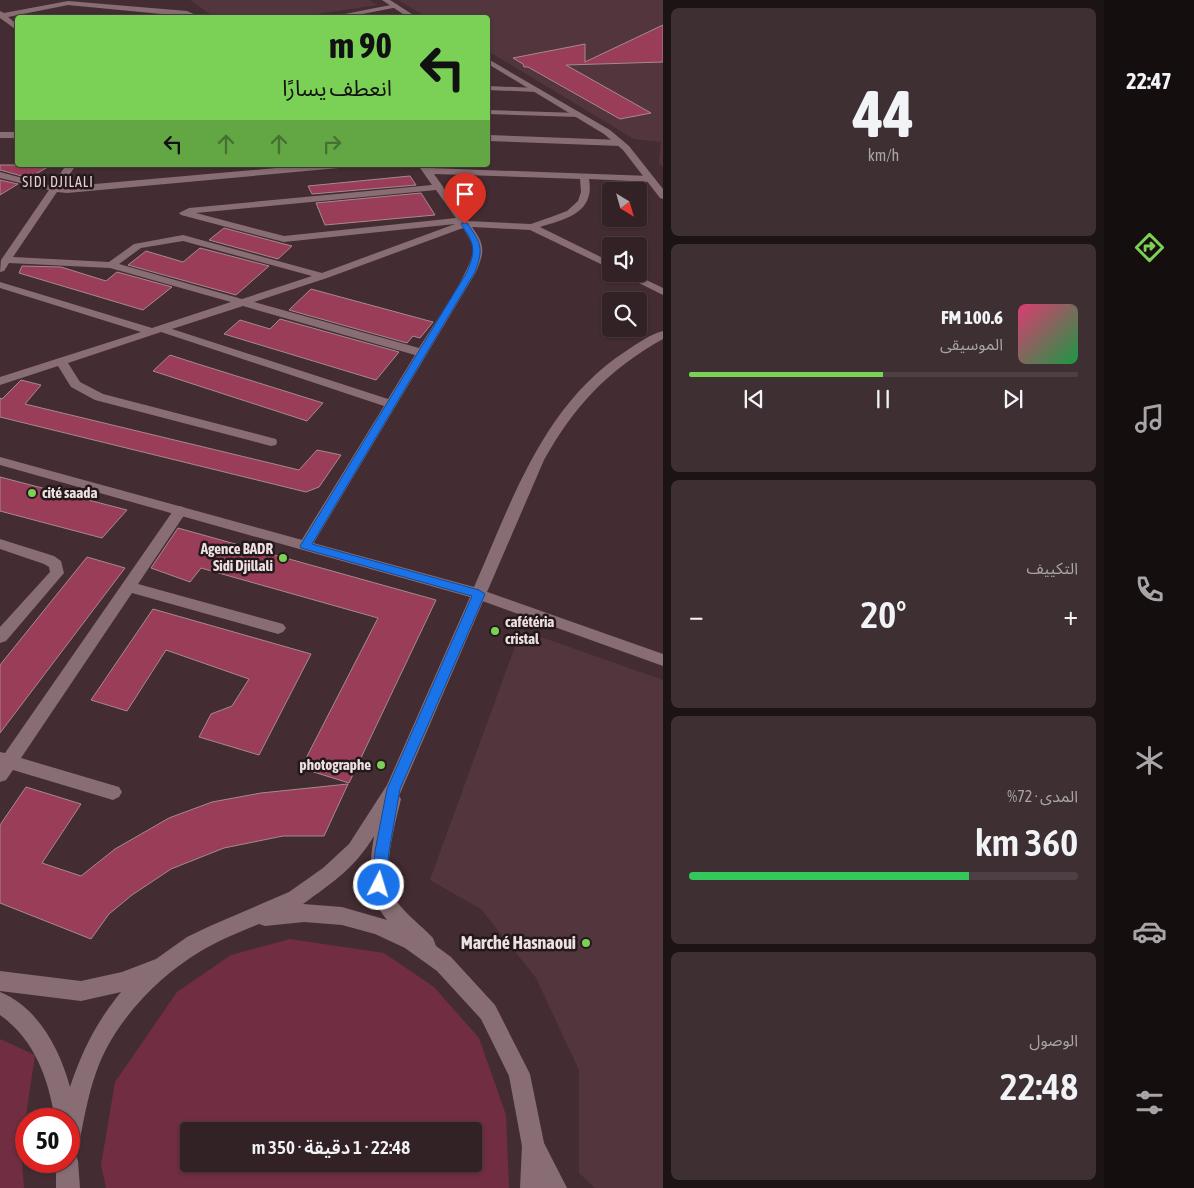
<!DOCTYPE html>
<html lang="ar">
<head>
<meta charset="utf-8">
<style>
	:root { --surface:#322226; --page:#3d2f32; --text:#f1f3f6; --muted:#a8a4a7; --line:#4d3f43; --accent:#7bd155 }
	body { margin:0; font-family:"Asap Condensed","Noto Sans Arabic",sans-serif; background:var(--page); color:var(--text); direction:rtl; height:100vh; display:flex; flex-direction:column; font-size:19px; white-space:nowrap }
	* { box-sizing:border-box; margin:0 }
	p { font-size:16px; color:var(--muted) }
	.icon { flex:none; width:28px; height:28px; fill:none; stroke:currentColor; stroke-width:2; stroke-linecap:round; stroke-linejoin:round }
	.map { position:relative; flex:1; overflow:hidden; direction:ltr }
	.drawer { display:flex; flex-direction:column; gap:8px; padding:8px; background:#1c1315; width:441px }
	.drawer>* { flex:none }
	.hud { position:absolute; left:15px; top:15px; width:475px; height:152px; border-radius:5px; box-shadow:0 1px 4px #0004,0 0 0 1px var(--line); direction:rtl; background:#7bd155; color:#111; overflow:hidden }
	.needle { width:32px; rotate:143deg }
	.buttons { position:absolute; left:602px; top:182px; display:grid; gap:10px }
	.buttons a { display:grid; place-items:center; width:45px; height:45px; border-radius:5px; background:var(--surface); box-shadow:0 1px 4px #0004,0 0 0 1px var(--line); font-size:25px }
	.speed { position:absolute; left:15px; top:1108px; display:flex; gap:10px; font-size:25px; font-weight:700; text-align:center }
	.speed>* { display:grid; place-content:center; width:65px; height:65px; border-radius:50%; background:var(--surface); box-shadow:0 1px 4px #0004,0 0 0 1px var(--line); line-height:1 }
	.speed .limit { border:8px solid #d22; background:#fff; color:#111 }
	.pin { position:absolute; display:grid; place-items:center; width:42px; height:42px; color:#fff; margin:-51px -21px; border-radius:50% 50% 50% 0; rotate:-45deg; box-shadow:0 0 5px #0007 }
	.pin .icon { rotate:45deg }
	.me { position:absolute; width:55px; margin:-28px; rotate:5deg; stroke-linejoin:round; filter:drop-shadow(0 0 4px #0008) }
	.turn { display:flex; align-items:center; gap:18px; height:105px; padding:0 15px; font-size:22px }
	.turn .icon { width:65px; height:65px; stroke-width:2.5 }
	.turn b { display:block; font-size:35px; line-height:42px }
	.lanes { display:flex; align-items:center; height:48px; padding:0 15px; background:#0003; justify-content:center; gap:25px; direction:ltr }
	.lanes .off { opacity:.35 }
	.big { font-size:38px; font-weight:600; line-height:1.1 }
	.drawer .tile { flex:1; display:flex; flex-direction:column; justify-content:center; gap:8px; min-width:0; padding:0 18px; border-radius:8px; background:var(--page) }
	.drawer .dial { align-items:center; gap:0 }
	.dial b { font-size:65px; line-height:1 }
	.song { display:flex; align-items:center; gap:15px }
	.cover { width:60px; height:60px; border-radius:8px; background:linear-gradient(135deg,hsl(340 70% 55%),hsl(140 70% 35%)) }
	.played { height:5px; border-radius:2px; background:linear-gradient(90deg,var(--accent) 50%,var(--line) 50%) }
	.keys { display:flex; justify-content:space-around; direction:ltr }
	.heat { display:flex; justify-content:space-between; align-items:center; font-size:28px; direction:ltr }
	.charge { height:8px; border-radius:4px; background:linear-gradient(90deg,#34c759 72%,var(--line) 0) }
	.trip { position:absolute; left:180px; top:1122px; width:302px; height:50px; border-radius:5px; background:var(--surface); box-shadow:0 1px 4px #0004,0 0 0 1px var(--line); font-weight:600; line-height:50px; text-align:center; direction:rtl }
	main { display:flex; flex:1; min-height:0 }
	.menu { display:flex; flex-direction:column; width:90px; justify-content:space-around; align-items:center; background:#140e0f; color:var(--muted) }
	.menu .icon { width:35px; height:35px }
	.menu .current { color:var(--accent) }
	.menu b { font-size:22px; color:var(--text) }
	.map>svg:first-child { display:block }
	.built { fill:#53363d }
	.green { fill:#712d41; fill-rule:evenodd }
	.building { fill:#993d59; stroke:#a58a8f }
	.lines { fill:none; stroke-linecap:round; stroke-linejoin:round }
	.street { fill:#886e74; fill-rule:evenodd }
	.secondary { fill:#886e74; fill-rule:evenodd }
	.route { fill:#1a73e8; stroke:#114b97 }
	.poi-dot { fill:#7bd155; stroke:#23191b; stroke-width:2 }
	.labels { text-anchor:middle; stroke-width:5; stroke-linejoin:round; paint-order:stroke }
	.far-neighbourhood-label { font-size:14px; letter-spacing:1px; fill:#ebced4; stroke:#23191b }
	.poi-label { font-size:15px; font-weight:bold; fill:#eedfe2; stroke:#23191b; text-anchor:start }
	.near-poi-label { font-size:18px; font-weight:bold; fill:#eedfe2; stroke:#23191b; text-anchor:end }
</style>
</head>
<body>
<main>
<nav class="menu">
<b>22:47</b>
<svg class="icon current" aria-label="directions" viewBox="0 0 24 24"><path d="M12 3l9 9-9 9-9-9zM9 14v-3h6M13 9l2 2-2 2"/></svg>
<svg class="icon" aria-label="music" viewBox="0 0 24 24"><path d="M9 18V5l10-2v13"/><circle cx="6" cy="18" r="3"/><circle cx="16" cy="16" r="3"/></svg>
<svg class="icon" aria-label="phone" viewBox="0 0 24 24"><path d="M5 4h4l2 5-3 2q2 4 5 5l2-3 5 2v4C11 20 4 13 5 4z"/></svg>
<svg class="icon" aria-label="climate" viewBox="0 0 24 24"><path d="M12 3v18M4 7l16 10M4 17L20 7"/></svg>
<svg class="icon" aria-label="car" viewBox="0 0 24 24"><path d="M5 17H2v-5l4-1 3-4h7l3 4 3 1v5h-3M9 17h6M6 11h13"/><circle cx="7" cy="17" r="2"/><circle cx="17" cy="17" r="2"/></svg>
<svg class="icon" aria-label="filters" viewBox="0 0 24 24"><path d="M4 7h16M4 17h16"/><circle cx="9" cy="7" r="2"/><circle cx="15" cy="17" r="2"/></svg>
</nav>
<section class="drawer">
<div class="tile dial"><b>44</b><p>km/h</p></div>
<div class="tile">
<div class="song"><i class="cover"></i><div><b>100.6 FM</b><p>الموسيقى</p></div></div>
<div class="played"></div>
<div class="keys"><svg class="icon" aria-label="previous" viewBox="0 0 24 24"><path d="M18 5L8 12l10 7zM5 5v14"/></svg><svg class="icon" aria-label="pause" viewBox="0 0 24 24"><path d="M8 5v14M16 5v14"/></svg><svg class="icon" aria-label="next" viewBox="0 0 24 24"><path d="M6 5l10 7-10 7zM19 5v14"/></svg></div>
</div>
<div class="tile"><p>التكييف</p>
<div class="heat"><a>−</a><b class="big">20°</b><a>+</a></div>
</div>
<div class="tile"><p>المدى · 72%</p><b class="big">360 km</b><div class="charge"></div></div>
<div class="tile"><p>الوصول</p><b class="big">22:48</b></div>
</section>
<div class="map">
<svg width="663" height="1188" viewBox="0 0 663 1188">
	<rect width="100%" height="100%" fill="#432d32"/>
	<g class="built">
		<path d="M190 0H369L377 5 297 17 216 18Z"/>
		<path d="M398 0H663V168L659 163 661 142 634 139 488 51V18L427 17Z"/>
		<path d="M521 630 663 680V1188H595L579 1173V1070L536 978 481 909 430 880Z"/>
	</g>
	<g class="green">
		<path d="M290 939 384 953 434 987 479 1038 506 1115 509 1188H106L101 1165 115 1082 177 992 231 955ZM189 1131H474V1164H189Z"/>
		<path d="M0 1039 35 1055 21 1150 24 1188H0Z"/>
	</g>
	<g class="building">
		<path d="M663 25V62L566 65 651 113 620 119 528 67H524L523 64 513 58 585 44V62Z"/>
		<path d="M0 165H51L29 178 0 170Z"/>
		<path d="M410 176 416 185 312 194 308 186Z"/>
		<path d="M0 180 18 184 0 195Z"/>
		<path d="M421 193 435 215 325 225 316 203Z"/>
		<path d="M224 228 284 244 292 246 278 259 209 240Z"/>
		<path d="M200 248 269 266 236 295 128 265 146 251 183 262Z"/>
		<path d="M22 266 61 267 106 281 117 272 172 287 143 310 19 273Z"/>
		<path d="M311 289 433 322 420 338 413 336 407 343 289 310Z"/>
		<path d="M280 319 399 352 376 380 224 334 240 320 270 329Z"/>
		<path d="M170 355 198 364 323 403 307 421 153 371Z"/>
		<path d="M21 380 41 385 25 404 299 470 317 450 341 455 319 487 306 492 0 417V398L2 399Z"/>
		<path d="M0 477 127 510 102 538 0 511Z"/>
		<path d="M178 528 436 600 349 783 301 768 378 618 201 568 190 582 151 568Z"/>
		<path d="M87 557 125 568 0 733V665Z"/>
		<path d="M153 609 311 654 259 755 199 737 211 714 232 706 249 679 166 650 127 711 91 700Z"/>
		<path d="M348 784 324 836H283L224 848 171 869 132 895 109 914 91 939 0 903V825L26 787 81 804 42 863 81 876 115 849 169 818 212 802 261 793Z"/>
	</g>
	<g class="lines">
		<g class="street">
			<path d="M68 1 187 11 203 18 68 5 8 17 18 25V31L0 18V11L4 13Z"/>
			<path d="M396 4 398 5V7L342 18H324Z"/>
			<path d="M488 86 537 88 541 90 537 92 488 90Z"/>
			<path d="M488 110 579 113 583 115 579 117 488 114Z"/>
			<rect x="0" y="132" width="18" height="6"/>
			<path d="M488 135 620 140 624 143 620 146 488 141Z"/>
			<path d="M66 165H76L61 187 309 165H344L339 168 67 193 57 192 13 257 109 262 134 244 183 235 322 273 455 224 284 242 181 215 179 213 189 208 432 185 418 165H428L430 168 650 176 655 179 650 182 589 179C595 213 566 219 540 227L611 262V269L530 230 472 227C485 245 485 251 476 272L310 549H300L298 546 384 406 161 332 68 363 80 382 103 394 276 439 277 442 276 445 271 446 95 400 71 387 58 366 0 385V377L141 332 0 288V282L152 328 231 302 110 268 9 263 4 271 0 272 1 260 49 190 0 178V172L52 186ZM434 174 580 179 581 192 578 201 567 211 551 217 531 224 467 221ZM436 190 456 218 284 236 196 213ZM463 228C467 235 472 241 473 249 474 268 430 330 419 348L254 302 327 278ZM183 241 312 276 242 299 119 264 141 248ZM243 306 415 355 388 399 172 329Z"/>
			<path d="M621 274H634L663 288V295Z"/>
			<path d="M180 506 185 508 187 511 138 584 283 624 286 628 283 632 278 634 132 593 21 758 119 787 122 792 119 797 113 800 13 770 6 780 0 782V752L5 753 175 508Z"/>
			<path d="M0 539 54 556 61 561 64 573 6 641 0 643V627L50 572 49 567 44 564 0 549Z"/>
			<path d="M479 589 663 654V666L474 598 472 594 474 590Z"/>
		</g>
		<g class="secondary">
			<path d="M382 0H390L418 18H409Z"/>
			<path d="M488 59 610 130 629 146 663 189V199L660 198 623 150 604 134 488 64Z"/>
			<path d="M663 331V339C608 370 575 405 544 460L399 796 401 799C395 825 380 875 395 899 405 914 421 925 433 938L436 946 451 957 495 1005 530 1074 544 1143 567 1188H520L522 1146 509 1076 481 1019 437 971 405 948 375 934 342 925 304 922 265 926 259 924C240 932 219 940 201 951 159 976 120 1016 100 1062 90 1086 85 1113 80 1139L77 1147 69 1150V1119H55C48 1078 35 1040 0 1015V992C38 1007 60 1050 70 1087 82 1051 97 1021 121 992L81 1001 0 991V971L81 981 122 972 156 959 187 937 210 926 289 892 323 868 349 844 387 785 470 597 0 465V457L474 587C512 501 543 405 626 351 637 344 650 334 663 331ZM374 836C369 867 367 895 387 920L342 907 303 904C332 883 355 868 374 836Z"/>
			<path d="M69 1150 75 1153 78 1161 80 1188H56V1161H69Z"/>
		</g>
	</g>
	<path class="route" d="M462 223H467C481 243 484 248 475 272L312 544 479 590 485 594 400 789 389 851 386 885 384 890 379 891 374 890 372 885 375 851 387 789 472 596 301 548 300 546 467 272C476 250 475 244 461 224Z"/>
	<g class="poi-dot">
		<circle cx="32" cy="493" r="5"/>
		<circle cx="283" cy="558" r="5"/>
		<circle cx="495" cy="631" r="5"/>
		<circle cx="381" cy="765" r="5"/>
		<circle cx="586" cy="943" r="5"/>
	</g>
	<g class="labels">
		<g class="far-neighbourhood-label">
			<text x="58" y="187">SIDI DJILALI</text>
		</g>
		<g class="poi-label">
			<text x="42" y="498">cité saada</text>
			<text x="273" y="554" text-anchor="end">Agence BADR<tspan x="273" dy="17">Sidi Djillali</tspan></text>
			<text x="505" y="627">cafétéria<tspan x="505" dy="17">cristal</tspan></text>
			<text x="371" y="770" text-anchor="end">photographe</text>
		</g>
		<g class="near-poi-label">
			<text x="576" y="949">Marché Hasnaoui</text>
		</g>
	</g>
</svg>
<div class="buttons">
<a><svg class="needle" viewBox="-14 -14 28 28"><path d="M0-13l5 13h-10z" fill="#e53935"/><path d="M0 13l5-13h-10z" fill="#a8a4a7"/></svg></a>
<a><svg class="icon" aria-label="sound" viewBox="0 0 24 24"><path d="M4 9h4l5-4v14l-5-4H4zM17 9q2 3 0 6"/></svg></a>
<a><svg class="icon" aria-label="search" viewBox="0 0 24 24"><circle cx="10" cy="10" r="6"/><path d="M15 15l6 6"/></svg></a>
</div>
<div class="speed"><div class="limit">50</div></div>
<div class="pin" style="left:465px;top:224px;background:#d93025"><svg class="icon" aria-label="arrive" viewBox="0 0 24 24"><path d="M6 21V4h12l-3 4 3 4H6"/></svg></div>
<svg class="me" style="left:379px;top:885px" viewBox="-20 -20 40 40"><circle r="17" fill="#1a73e8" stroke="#fff" stroke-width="3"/><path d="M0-11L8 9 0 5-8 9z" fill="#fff"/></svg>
<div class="trip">22:48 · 1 دقيقة · 350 m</div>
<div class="hud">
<div class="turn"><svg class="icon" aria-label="left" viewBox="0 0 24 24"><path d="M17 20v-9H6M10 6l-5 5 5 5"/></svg><div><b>90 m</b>انعطف يسارًا</div></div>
<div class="lanes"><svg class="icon" aria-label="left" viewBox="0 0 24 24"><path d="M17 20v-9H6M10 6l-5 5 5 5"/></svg><svg class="icon off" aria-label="ahead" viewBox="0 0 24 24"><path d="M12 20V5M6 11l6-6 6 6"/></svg><svg class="icon off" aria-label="ahead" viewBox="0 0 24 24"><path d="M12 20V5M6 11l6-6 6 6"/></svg><svg class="icon off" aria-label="right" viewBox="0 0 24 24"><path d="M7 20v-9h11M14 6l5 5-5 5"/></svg></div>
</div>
</div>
</main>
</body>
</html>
